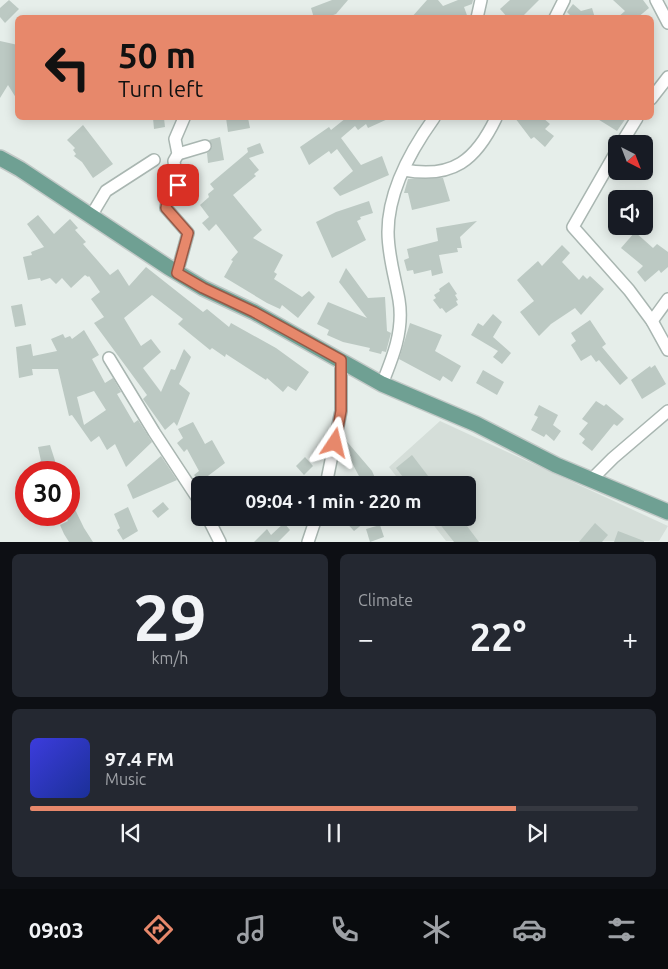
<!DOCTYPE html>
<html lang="en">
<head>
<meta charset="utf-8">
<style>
	:root { --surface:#171b24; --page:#242831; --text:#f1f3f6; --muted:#9ea1a6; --line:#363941; --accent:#e7886b }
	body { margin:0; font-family:Ubuntu,sans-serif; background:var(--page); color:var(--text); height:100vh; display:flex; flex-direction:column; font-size:19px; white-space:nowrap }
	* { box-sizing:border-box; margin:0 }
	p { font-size:16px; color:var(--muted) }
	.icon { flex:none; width:28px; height:28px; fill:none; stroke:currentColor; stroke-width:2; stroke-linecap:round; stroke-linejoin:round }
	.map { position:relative; height:542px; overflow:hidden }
	.sheet { display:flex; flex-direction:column; gap:12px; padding:12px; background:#0d0f14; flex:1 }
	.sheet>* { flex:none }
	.hud { position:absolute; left:15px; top:15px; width:639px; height:105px; border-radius:8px; box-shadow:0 2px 12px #0003; background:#e7886b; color:#111; overflow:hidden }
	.needle { width:32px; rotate:138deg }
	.buttons { position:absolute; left:608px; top:135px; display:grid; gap:10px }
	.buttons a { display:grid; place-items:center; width:45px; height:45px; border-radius:8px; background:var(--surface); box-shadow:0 2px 12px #0003; font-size:25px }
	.speed { position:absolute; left:15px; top:461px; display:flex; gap:10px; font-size:25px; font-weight:700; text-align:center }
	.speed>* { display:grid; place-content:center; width:65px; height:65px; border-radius:50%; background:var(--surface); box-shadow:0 2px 12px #0003; line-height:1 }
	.speed .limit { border:8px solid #d22; background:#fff; color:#111 }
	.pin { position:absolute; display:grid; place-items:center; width:42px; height:42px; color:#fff; margin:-21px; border-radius:10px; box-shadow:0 2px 8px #0006 }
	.me { position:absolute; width:55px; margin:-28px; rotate:10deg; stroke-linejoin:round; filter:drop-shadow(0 0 4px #0008) }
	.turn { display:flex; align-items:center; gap:18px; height:105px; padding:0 20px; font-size:22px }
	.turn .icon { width:65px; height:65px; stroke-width:2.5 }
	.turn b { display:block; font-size:35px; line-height:42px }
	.big { font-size:38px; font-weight:700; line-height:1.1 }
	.sheet .card { flex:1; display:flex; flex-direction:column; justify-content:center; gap:8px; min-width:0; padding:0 18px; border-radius:8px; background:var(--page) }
	.sheet .dial { align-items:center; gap:0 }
	.dial b { font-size:65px; line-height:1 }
	.song { display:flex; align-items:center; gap:15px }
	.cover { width:60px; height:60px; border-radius:8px; background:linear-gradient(135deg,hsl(240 70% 55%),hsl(230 70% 35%)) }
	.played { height:5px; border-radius:2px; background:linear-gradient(90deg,var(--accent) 80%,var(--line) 80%) }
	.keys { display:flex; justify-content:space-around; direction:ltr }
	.heat { display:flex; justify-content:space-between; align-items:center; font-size:28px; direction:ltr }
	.sheet .tiles { flex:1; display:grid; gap:12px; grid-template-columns:1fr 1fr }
	.card:last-child { grid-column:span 2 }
	.trip { position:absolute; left:191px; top:476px; width:285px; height:50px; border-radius:8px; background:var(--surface); box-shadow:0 2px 12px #0003; font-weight:700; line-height:50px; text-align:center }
	.tabs { display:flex; height:80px; justify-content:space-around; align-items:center; background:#090b0e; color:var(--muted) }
	.tabs .icon { width:35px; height:35px }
	.tabs .current { color:var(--accent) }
	.tabs b { font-size:22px; color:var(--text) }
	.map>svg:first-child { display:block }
	.built { fill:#d5ded9 }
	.building { fill:#bcc9c3; fill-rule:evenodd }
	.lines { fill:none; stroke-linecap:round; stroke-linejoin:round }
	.minor-casing { stroke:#a9b6b1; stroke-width:14 }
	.primary-casing { stroke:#c2c9c7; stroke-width:18 }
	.minor { stroke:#fff; stroke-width:11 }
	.primary { stroke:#6fa093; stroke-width:15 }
	.route-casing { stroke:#965846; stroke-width:12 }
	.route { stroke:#e7886b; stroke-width:9 }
</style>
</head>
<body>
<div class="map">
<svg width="668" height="542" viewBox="0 0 668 542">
	<rect width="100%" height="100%" fill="#e6eeea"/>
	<path class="built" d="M440 421 668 526 659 541H446L428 518H468V485H403L389 467Z"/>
	<g class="building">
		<path d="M9 0 19 9 5 23 0 17V8Z"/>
		<path d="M332 0H348L336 14 325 18H314L311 8Z"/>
		<path d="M427 0H438L443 6 458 0H473L472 4 464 7 468 18H411Z"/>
		<path d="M510 0H539L521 18H508L500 9Z"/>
		<path d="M613 0H643L649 8 637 18H617L625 11Z"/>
		<path d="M573 4 581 11 592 8 595 18H568L570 15 567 12Z"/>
		<path d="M0 41 18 45V101L8 85 0 98Z"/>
		<path d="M153 118H164L165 127 154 129Z"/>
		<path d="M226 118H248L250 128 228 132Z"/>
		<path d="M346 118H390L368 128 366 124 358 130 355 126 341 138 361 165 382 156 389 175 340 196 333 188 353 171 337 149 331 154 329 151 309 165 300 147 329 127 331 130Z"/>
		<path d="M515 118H543L550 124 545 129 554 136 545 147 534 137 531 139Z"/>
		<path d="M596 118H626L617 131Z"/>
		<path d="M83 125 113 164 93 178 82 162 74 156 76 154 73 150 75 148 67 140Z"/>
		<path d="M220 137 224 160 208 163 207 153 212 147 209 140Z"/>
		<path d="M260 143 264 153 249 158 259 170 254 174 256 176 233 195 262 230 253 238 283 255 274 272 277 274 274 279 302 297 309 291 315 297 298 318 282 305 280 309 267 303 224 277 233 261 231 260 238 252 216 224 209 231 202 223 209 217 200 205 209 197 208 194 214 189 210 184 248 152 247 148Z"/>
		<path d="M443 178 450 201 412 210 408 193H404L408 179Z"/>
		<path d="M369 201 373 213 360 217 361 219 357 221 366 240 332 258 316 222 336 212Z"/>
		<path d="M38 215 54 234 70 219 78 228 75 230 86 242 83 244 98 261 110 275 118 269 129 286 146 267 203 312 207 309 229 327 231 323 276 348 309 372 296 391 288 386 283 392 267 378 266 380 226 354 225 357 212 348 210 350 178 324 183 319 152 295 124 318 141 346 151 339 161 352 143 368 161 392 171 369 175 370 184 349 191 357 179 384 190 393 177 426 174 422 165 430 143 399 147 395 94 323 104 317 91 299 100 292 89 276 88 277 85 275 71 288 62 278 56 284 50 278 41 281 40 278 28 280 23 257 32 255 31 252 44 247 27 224Z"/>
		<path d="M477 221 460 237 462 248H457L458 252 439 255 443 273 432 276 431 270 414 274 413 270 407 271 404 260 409 258 407 249 438 241 436 228Z"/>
		<path d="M635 232 653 248 657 244 668 252V267L661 273 659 270 645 282 637 272 643 266 621 248Z"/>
		<path d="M562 245 570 253 562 262 579 280 583 275 587 279 590 276 604 289 581 315 575 308 551 324 539 336 520 312 534 301 517 280 538 261 542 266Z"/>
		<path d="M346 268 368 298 385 297 387 331 391 333 386 352 382 351 381 354 369 351 370 348 343 342 327 335 329 330 317 324 328 302 367 318 339 282Z"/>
		<path d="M449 282 457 294 455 295 458 300 456 301 458 305 446 313 442 308 440 309 433 300 436 298 434 295 440 291 439 289Z"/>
		<path d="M22 304 26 325 15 327 11 306Z"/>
		<path d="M493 314 502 322 493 337 511 353 502 364 493 357 498 351 471 335 478 323 483 326Z"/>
		<path d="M590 320 606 344 602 347 628 378 620 385 599 360 596 362 591 355 581 361 571 345 576 341 571 333Z"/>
		<path d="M410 323 442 335 435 351 461 366 452 382 443 376 440 381 399 359Z"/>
		<path d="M84 330 99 355 92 359 105 383 113 378 121 392 117 394 134 423 138 420 152 442 126 467 115 444 107 450 99 436 91 442 72 415 69 416 58 369H32L33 375 19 378 16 347 31 344 33 356 57 351 51 339 63 334 65 338 70 336 72 339ZM94 391 106 410 84 425 77 397Z"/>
		<path d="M655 365 666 384 642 399 631 380 650 366 651 368Z"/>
		<path d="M483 370 504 382 497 395 476 383Z"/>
		<path d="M596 401 604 406 606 404 624 419 617 426 614 424 592 451 582 443 585 439 579 434 588 423 582 419Z"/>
		<path d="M539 405 558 415 553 425 561 431 554 441 546 434 544 437 531 430 538 417 534 415Z"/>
		<path d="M193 422 205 444 212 440 225 463 200 482 194 475 199 471 187 449 184 452 177 443 183 438 178 429Z"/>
		<path d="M343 437 372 471 378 485H368L362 477 360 478 351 461 347 464 341 457 347 452 342 443Z"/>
		<path d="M50 445 57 467 43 472 39 462 41 461 38 447Z"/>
		<path d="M412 455 435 485H409L396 468Z"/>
		<path d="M161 456 177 480 133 499 127 485Z"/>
		<path d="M305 457 313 466 304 475 296 466Z"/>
		<path d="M69 497 84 528 93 542H69L64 534 60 525 68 521 65 515H69Z"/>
		<path d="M163 502 169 509 158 518 152 511Z"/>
		<path d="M128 507 138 531 123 540 117 530 120 528 114 514Z"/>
		<path d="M342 518H359L364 523 354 531Z"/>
		<path d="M435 518H461L479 542H454Z"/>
		<path d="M284 523 290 530 278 542H254L267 529 271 535Z"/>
		<path d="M595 523 608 535 602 542H579Z"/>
		<path d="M380 525 384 537 370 542 366 529Z"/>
		<path d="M618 531 644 541V542H614Z"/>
	</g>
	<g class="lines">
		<defs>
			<g id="minor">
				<path d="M656 0 668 23"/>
				<path d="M477 18 481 0"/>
				<path d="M555 18 564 0"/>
				<path d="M651 99 668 77"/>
				<path d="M621 144 637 118"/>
				<path d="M616 152 573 227 629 290 652 321 668 350"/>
				<path d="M178 154 205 146"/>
				<path d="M404 170C453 179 476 160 496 118"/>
				<path d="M91 216 106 191 154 160"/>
				<path d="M177 273 188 233 166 208 167 202 178 192 174 161 178 154 175 139 184 118"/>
				<path d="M652 321 668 299"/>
				<path d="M109 358 154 432 200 502"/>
				<path d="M382 384C393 357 404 330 399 300 395 277 388 256 388 232 388 192 411 150 434 118"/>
				<path d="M592 479 613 458 668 411"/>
				<path d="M326 485 341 411V360"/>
				<path d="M208 518 220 542"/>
				<path d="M308 542 316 518"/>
			</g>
			<path id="primary" d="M0 158 20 169 168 267 203 288 254 312 382 384 476 424 556 465 668 512"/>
		</defs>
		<use href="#minor" class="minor-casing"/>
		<use href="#primary" class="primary-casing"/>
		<use href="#minor" class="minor"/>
		<use href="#primary" class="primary"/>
	</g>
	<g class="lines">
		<defs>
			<path id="route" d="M178 185V192L167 202 166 208 188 233 177 273 203 288 254 312 341 360V411L335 443"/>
		</defs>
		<use href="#route" class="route-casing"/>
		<use href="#route" class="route"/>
	</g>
</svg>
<div class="buttons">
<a><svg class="needle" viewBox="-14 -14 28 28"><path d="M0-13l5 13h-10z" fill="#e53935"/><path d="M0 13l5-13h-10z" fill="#9ea1a6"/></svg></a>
<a><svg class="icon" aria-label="sound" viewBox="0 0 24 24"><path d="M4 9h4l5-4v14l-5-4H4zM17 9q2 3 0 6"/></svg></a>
</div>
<div class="speed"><div class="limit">30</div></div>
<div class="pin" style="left:178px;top:185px;background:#d93025"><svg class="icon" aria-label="arrive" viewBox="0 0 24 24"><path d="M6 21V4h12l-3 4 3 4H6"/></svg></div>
<svg class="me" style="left:335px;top:443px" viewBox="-20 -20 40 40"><path d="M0-17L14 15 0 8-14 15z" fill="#e7886b" stroke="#fff" stroke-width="4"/></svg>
<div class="trip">09:04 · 1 min · 220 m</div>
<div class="hud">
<div class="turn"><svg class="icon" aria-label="left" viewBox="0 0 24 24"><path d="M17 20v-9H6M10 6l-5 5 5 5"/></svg><div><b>50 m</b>Turn left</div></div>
</div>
</div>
<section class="sheet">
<div class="tiles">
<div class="card dial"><b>29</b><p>km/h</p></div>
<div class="card"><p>Climate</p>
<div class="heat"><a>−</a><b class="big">22°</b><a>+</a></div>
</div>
<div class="card">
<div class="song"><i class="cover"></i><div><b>97.4 FM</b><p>Music</p></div></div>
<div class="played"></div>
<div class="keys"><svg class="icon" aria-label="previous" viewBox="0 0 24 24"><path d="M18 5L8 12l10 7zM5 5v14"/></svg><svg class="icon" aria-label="pause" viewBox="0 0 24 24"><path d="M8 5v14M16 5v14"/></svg><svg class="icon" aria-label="next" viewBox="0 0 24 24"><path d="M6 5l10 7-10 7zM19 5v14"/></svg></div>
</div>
</div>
</section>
<nav class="tabs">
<b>09:03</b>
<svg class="icon current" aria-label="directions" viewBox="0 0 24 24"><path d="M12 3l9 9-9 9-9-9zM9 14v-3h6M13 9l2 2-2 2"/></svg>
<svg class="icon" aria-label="music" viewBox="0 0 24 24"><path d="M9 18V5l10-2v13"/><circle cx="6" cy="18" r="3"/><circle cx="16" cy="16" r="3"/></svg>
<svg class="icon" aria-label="phone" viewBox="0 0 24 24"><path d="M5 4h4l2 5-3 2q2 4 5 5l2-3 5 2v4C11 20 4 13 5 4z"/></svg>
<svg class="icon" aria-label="climate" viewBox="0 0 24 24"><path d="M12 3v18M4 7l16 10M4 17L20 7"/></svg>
<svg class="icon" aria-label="car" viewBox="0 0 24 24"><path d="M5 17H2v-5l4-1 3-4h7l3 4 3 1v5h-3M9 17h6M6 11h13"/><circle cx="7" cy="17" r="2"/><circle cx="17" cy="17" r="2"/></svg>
<svg class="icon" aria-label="filters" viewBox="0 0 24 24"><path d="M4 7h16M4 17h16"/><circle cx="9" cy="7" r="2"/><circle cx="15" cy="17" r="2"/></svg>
</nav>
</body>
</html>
